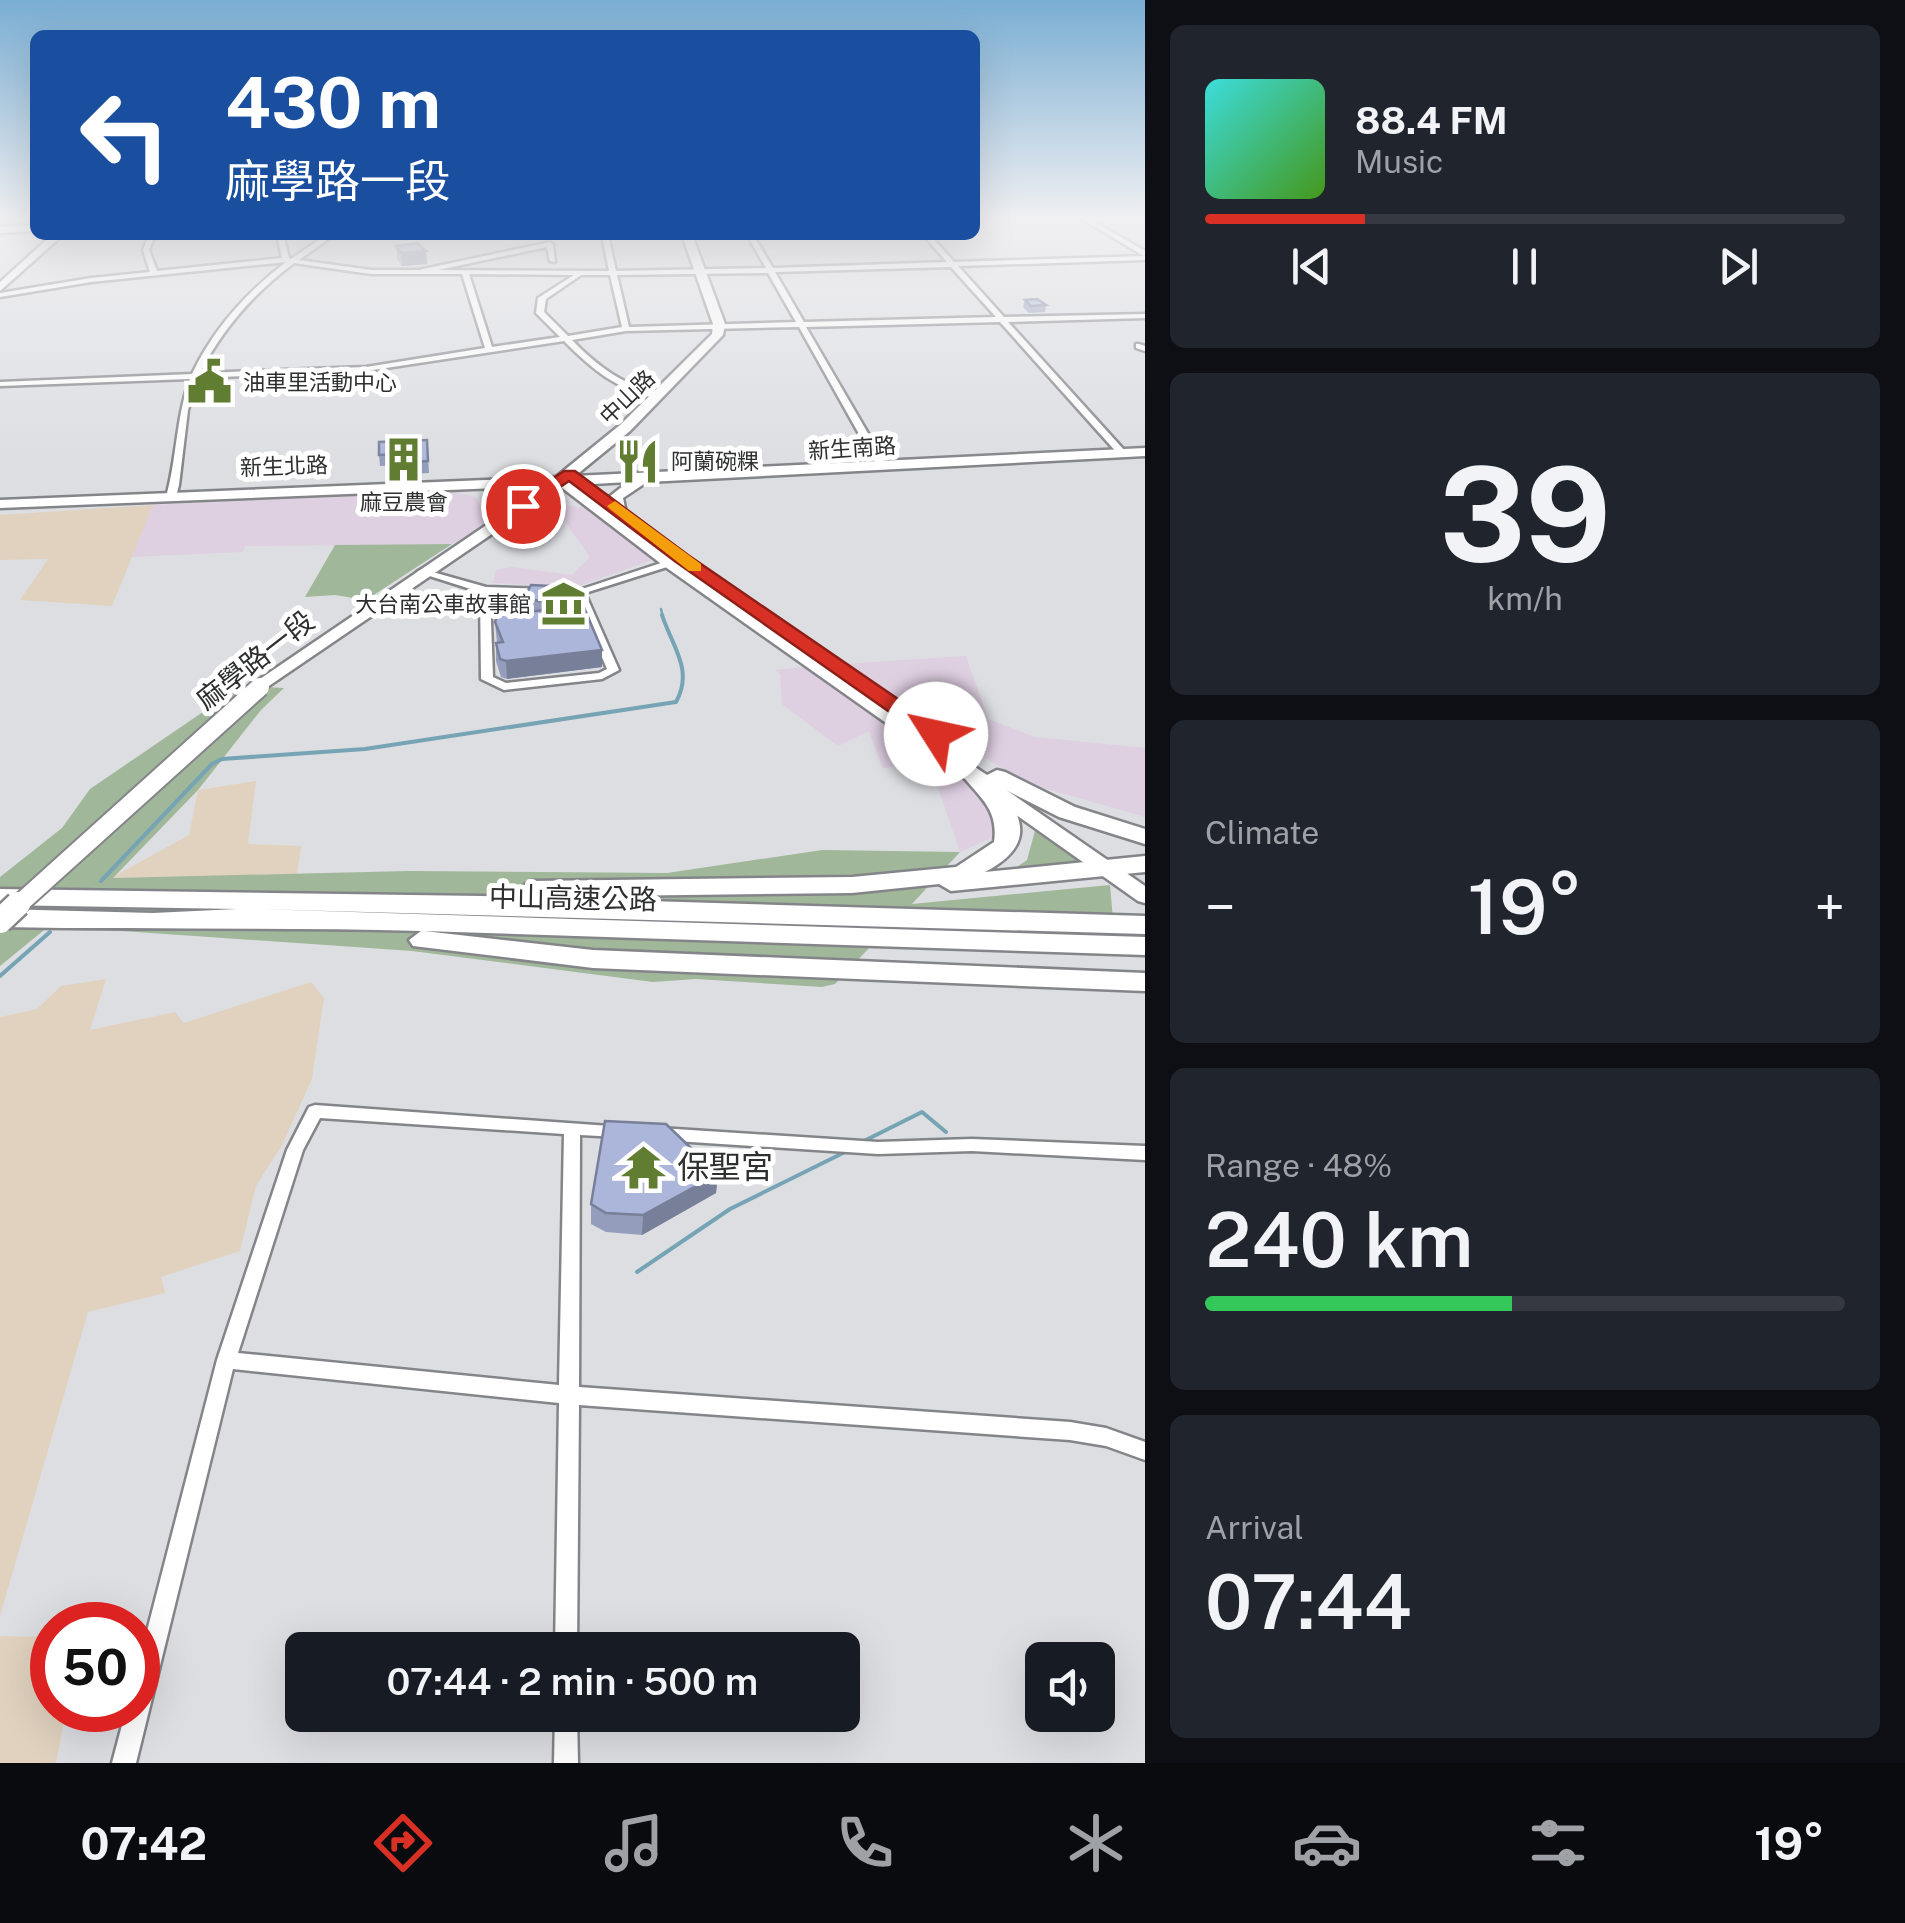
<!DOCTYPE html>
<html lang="en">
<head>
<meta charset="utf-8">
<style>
	:root { --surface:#171b24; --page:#20242c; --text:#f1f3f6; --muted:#9ea1a6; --line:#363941; --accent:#d93025 }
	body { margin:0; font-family:"Public Sans","Noto Sans TC",sans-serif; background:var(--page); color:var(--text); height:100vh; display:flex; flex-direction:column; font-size:38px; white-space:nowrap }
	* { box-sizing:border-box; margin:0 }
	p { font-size:32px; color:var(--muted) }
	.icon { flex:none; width:55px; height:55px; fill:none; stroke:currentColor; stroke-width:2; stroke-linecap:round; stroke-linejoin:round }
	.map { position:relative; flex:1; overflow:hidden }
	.details { display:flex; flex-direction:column; gap:25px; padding:25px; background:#0d0f14; width:760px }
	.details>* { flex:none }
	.banner { position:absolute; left:30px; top:30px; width:950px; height:210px; border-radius:15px; box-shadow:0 10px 40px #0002; background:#1a4fa0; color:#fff; overflow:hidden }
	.controls { position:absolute; left:1025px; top:1642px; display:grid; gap:20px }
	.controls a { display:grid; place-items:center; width:90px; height:90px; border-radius:15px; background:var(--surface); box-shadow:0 10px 40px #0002; font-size:50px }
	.speed { position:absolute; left:30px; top:1602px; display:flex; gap:20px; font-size:50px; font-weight:700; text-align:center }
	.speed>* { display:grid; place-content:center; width:130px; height:130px; border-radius:50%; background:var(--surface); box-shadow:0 10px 40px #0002; line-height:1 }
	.speed .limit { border:15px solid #d22; background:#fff; color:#111 }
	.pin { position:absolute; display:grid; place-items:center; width:85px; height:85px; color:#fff; margin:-42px; border:5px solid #fff; border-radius:50%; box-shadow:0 2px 10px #0007 }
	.me { position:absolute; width:110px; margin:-55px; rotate:305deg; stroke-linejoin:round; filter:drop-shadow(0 0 8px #0008) }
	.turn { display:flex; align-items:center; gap:35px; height:210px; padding:0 30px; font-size:45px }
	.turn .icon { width:130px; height:130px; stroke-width:2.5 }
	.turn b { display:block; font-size:70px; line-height:85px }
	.big { font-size:75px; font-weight:600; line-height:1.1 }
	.details .card { flex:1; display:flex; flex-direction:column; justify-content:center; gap:15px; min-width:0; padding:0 35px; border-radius:15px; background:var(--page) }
	.details .dial { align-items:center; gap:0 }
	.dial b { font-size:130px; line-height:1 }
	.song { display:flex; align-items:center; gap:30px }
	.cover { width:120px; height:120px; border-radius:15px; background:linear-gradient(135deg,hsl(180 70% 55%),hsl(100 70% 35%)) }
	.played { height:10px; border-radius:5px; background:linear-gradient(90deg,var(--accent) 25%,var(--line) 25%) }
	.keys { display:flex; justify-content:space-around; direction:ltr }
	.heat { display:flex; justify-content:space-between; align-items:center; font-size:55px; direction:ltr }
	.charge { height:15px; border-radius:8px; background:linear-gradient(90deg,#34c759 48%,var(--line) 0) }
	.trip { position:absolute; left:285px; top:1632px; width:575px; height:100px; border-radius:15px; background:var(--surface); box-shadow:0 10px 40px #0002; font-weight:600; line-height:100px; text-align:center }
	.tab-bar { display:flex; height:160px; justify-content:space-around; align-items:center; background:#090b0e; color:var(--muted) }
	.tab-bar .icon { width:70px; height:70px }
	.tab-bar .active { color:var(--accent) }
	.tab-bar b { font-size:45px; color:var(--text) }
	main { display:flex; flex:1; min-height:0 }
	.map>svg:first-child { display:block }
	.commercial { fill:#decfe1 }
	.industrial { fill:#e1d2bf }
	.green { fill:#a1b79a }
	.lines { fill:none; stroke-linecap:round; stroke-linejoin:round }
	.stream-far1 { stroke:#76a4b4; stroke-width:2.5 }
	.stream { stroke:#76a4b4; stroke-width:4 }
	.street-casing { stroke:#848589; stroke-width:5 }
	.secondary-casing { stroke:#848589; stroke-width:5 }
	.highway-casing { stroke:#848589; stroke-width:5 }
	.street { fill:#fff; fill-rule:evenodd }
	.secondary { fill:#fff; fill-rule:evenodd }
	.highway { fill:#fff; fill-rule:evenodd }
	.secondary-bridge-far1-casing { stroke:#848589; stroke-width:22; stroke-linecap:butt }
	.secondary-bridge-casing { stroke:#848589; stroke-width:29; stroke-linecap:butt }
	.secondary-bridge-far1 { stroke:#fff; stroke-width:18 }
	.secondary-bridge { stroke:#fff; stroke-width:24 }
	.wall { fill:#949dbc }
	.shaded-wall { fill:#787f99 }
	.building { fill:#acb6db; stroke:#787f99; stroke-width:2.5 }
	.route { fill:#d93025; stroke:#8d1f18; stroke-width:2.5 }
	.slow { fill:#f59e0b }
	.labels { text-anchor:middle; stroke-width:10; stroke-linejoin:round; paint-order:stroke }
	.far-poi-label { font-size:22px; fill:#2e2f30; stroke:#fff; text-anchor:start }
	.far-street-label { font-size:22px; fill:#2e2f30; stroke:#fff }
	.street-label { font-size:28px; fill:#2e2f30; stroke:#fff }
	.near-poi-label { font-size:32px; fill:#2e2f30; stroke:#fff; text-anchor:start }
</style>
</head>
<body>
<main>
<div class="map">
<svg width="1145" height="1763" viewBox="0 0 1145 1763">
	<rect width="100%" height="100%" fill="#dddee2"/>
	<g class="commercial">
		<path d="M455 492 476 497 490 522 452 544 245 546 243 552 130 557 153 505Z"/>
		<path d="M552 503 590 509 652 560 576 587 493 583 496 570 512 567 572 575 590 557Z"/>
		<path d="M966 656 988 719 1035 737 1145 748V817L1023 782 842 664Z"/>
		<path d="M814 666 953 766 998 812 996 836 960 852 930 764 883 768 869 731 838 746 782 704 780 674 775 670Z"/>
	</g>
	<g class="industrial">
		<path d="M153 505 112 606 20 600 48 559 0 560V515Z"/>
		<path d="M256 781 248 844 301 846 297 874 111 878 189 835 198 790Z"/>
		<path d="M106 979 90 1030 175 1012 184 1023 311 982 324 998 312 1079 282 1145 256 1186 240 1251 161 1277 165 1293 88 1312 0 1616V1017L37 1009 61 986Z"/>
		<path d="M0 1636 52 1637V1710H66L56 1763H0Z"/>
	</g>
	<g class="green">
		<path d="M452 544 366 600 335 595 305 597 335 545Z"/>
		<path d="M241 686 284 688 261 710 198 790 113 878 408 871 667 873 822 850 960 852 912 904 1110 885 1113 919 904 911 835 984 822 987 696 979 653 982 412 951 49 926 0 966V877L62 828 90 789Z"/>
		<path d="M1036 827 1102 873 1007 874 1027 860Z"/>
	</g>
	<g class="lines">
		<path class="stream-far1" d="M661 609 663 617"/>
		<g class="stream">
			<path d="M101 881 212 764 222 759 365 749 676 702C694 670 672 646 662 615"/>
			<path d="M0 976 50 932"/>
			<path d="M862 1142 922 1112 946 1132"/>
			<path d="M637 1272 730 1209 845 1152"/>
		</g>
		<defs>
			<g id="street">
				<path d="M1082 219H1089L1145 251V260L958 266 1004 317 1145 314V318L1008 322 1125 451 1127 453 1122 456 1119 455 1000 322 806 327 887 466 882 469 877 466 799 327 626 331 572 340C598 367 623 385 660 394L661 396 657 399C615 388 594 371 564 341L366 371 198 378 188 410 179 485 176 497 171 500 166 497C177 458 176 417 190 379L0 386V382L192 374C214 328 246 293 286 262L91 282 0 297V293L91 278 150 272 143 250 149 235H155L149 250 157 271 282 258 277 235H283L289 258 291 259 326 235H334L299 260 371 270H419L550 242 553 244 555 262 550 261 547 247 438 270 609 271 602 235H608L616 271 766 268 747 235H753L773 268 947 262 923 235H930L954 262 1144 256ZM294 263 371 274H462L485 348 366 367 200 373C222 329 254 293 294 263ZM951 267 996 317 804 322 775 272ZM768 273 796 322 629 327 617 275ZM469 274 574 275 538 298 536 313 560 337 492 347ZM581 275H610L622 327 568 336 544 312 546 299Z"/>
				<path d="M1139 344 1145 346V351L1136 348V344Z"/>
				<path d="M682 556 686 557V561L585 593 619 670 602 679 504 690 481 679 480 592 417 572 422 569 486 587 548 589V593L544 594 490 593 493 677 506 683 599 673 607 669 576 596 570 593Z"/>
				<path d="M315 1105 624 1127 626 1131 624 1135 618 1137 580 1135 579 1387 1070 1422 1106 1428 1145 1442V1460L1106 1446 1070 1440 579 1405 577 1650H555L559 1403 233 1369 136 1763H112L126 1710H138V1666L217 1360 287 1150 309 1107ZM320 1118 564 1134 559 1385 238 1353 303 1150Z"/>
				<path d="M660 1128 878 1142 972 1139 1145 1146V1160L972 1151 878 1154 660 1140 654 1139 652 1134 654 1129Z"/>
				<path d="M555 1715H577L578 1763H554Z"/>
			</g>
			<g id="secondary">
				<path d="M35 225V231L0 233V227Z"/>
				<path d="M52 235H63L0 291V282Z"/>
				<path d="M682 235H692L725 324 723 335 630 431 575 476 1145 448V456L647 482 623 498 625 508 618 512 611 508 609 497 628 482 576 485 674 560 1145 886V903L1138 901 664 566 561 487 260 692 252 687 254 683 544 486 0 508V500L556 477 620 425 712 334 713 324Z"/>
			</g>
			<g id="highway">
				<path d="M969 763 987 775 997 770 1005 772 1075 807 1145 829V844L1059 817 996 785C1029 820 1031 848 985 872L1145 856V872L951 891 939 884 852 893 531 897 518 889 531 881 852 877 956 867 994 842C999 807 977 796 958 770Z"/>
				<path d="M0 889 481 896 1145 916V934L258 909 1145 937V955L424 931 593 950 1145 973V991L593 968 413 946 409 940 421 931C281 927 141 930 0 927V909L153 913 237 909 0 905Z"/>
			</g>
		</defs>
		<use href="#street" class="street-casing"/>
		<use href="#secondary" class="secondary-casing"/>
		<use href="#highway" class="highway-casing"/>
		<use href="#street" class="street"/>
		<use href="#secondary" class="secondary"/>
		<use href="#highway" class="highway"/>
		<defs>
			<path id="secondary-bridge-far1" d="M16 907 260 687"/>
			<path id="secondary-bridge" d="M0 921 18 904"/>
		</defs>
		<use href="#secondary-bridge-far1" class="secondary-bridge-far1-casing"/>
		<use href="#secondary-bridge" class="secondary-bridge-casing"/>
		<use href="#secondary-bridge-far1" class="secondary-bridge-far1"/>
		<use href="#secondary-bridge" class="secondary-bridge"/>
	</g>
	<g class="wall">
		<path d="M396 246 426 251 427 264 402 266 397 259Z"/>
		<path d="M1025 300 1046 305 1045 312 1029 313 1023 307Z"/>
		<path d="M427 440 429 473 412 474 411 465 380 466 379 455Z"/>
		<path d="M526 594 580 606 602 650V667L507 679 501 677 496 661V643H497L495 622 529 612V607H526Z"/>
		<path d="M718 1174 716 1193 642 1235 606 1232 591 1224V1204Z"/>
	</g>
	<g class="shaded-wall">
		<path d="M426 251 427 264 402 266 401 253Z"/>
		<path d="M602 650V667L507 679 506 661Z"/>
		<path d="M718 1174 716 1193 642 1235 643 1215Z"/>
	</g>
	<g class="building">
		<path d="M417 243 426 251 401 253 396 246Z"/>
		<path d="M1037 299 1046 305 1031 306 1025 300Z"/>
		<path d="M427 440 428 461 411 462 410 453 379 455V442Z"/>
		<path d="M531 585 571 587 580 606 572 607 529 599 531 595 526 594Z"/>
		<path d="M583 605 602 650 506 661 500 659 496 643 503 642 495 622 497 616Z"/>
		<path d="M605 1121 666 1124 718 1174 643 1215 606 1213 591 1204Z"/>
	</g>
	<linearGradient id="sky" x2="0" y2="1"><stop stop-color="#7aaed3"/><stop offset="0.47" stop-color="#f0f0f2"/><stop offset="1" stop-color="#f0f0f2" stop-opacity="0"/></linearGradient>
	<rect width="1145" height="465" fill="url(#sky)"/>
	<path class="route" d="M564 471H575L688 555 943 730V739H928L676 562 569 481 528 509H517V502Z"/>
	<path class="slow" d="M615 501 701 564V571H689L610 509 607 506Z"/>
	<defs>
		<symbol id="civic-bare" viewBox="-9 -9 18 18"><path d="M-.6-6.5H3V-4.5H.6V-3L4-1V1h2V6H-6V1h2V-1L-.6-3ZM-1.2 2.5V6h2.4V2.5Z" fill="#607d32" stroke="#fff" stroke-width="2.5" paint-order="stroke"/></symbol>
		<symbol id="building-bare" viewBox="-9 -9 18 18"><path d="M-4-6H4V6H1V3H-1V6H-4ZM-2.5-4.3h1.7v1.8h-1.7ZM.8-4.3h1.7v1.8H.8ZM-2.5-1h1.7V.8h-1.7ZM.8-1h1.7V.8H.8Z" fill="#607d32" stroke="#fff" stroke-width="2.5" paint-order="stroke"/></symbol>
		<symbol id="restaurant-bare" viewBox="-9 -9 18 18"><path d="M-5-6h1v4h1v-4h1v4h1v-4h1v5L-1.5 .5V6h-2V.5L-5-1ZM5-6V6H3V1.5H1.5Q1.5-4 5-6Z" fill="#607d32" stroke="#fff" stroke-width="2.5" paint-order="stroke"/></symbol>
		<symbol id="museum-bare" viewBox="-9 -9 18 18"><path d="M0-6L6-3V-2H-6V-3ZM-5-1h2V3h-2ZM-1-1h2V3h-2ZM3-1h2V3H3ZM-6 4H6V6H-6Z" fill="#607d32" stroke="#fff" stroke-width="2.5" paint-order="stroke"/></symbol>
		<symbol id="temple-bare" viewBox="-9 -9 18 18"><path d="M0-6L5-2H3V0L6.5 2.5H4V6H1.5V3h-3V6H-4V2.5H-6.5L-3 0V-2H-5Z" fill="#607d32" stroke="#fff" stroke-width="2.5" paint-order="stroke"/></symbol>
	</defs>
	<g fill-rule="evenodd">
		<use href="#civic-bare" x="178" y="350" width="63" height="63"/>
		<use href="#building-bare" x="372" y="428" width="63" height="63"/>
		<use href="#restaurant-bare" x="606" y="430" width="63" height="63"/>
		<use href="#museum-bare" x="532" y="572" width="63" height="63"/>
		<use href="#temple-bare" x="612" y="1136" width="63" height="63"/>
	</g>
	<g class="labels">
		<g class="far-poi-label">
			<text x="243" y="390">油車里活動中心</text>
			<text x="671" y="469">阿蘭碗粿</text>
			<text x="404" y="510" text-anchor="middle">麻豆農會</text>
			<text x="531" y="612" text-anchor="end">大台南公車故事館</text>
		</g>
		<g class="far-street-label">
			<text transform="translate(627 397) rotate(-44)" y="8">中山路</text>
			<text transform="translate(852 448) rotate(-4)" y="8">新生南路</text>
			<text transform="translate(284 466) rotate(-2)" y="8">新生北路</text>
		</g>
		<g class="street-label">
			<text transform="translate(255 660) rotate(-38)" y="10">麻學路一段</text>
			<text transform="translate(573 898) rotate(1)" y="10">中山高速公路</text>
		</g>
		<g class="near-poi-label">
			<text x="677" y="1178">保聖宮</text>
		</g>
	</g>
</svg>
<div class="controls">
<a><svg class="icon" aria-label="sound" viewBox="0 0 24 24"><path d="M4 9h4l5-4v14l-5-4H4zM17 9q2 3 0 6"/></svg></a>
</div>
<div class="speed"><div class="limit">50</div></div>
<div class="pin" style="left:523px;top:506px;background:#d93025"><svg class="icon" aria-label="arrive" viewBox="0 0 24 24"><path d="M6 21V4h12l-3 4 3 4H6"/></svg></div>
<svg class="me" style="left:936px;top:734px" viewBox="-20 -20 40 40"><circle r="19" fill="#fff"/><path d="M0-13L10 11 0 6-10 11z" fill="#d93025"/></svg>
<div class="trip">07:44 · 2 min · 500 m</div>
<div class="banner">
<div class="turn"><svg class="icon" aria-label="left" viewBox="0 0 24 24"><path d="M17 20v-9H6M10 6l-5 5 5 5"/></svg><div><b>430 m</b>麻學路一段</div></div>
</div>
</div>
<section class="details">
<div class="card">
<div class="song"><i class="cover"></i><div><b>88.4 FM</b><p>Music</p></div></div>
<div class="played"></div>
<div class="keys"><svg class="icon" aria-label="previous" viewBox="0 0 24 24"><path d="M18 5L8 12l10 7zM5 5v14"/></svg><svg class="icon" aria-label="pause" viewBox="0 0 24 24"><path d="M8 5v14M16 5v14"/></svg><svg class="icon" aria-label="next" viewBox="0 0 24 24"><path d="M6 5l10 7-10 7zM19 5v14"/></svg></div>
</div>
<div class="card dial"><b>39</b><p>km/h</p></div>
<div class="card"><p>Climate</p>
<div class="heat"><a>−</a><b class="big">19°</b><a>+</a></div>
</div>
<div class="card"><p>Range · 48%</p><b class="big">240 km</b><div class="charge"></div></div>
<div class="card"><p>Arrival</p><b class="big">07:44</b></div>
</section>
</main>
<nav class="tab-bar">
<b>07:42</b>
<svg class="icon active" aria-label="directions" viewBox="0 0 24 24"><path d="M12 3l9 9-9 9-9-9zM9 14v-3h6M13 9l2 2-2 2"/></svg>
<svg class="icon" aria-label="music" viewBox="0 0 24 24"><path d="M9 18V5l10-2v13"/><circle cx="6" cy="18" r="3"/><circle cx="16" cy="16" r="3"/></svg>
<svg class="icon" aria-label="phone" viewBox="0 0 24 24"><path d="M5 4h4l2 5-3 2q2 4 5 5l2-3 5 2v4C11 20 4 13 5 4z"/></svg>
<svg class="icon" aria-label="climate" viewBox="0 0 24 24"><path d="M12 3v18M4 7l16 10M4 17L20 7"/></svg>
<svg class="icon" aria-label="car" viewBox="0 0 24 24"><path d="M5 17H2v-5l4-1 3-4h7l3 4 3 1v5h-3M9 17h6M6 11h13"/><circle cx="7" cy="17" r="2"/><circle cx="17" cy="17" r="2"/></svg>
<svg class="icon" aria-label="filters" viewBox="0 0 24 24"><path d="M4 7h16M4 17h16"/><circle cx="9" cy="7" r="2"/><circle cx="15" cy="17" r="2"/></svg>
<b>19°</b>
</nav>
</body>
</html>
